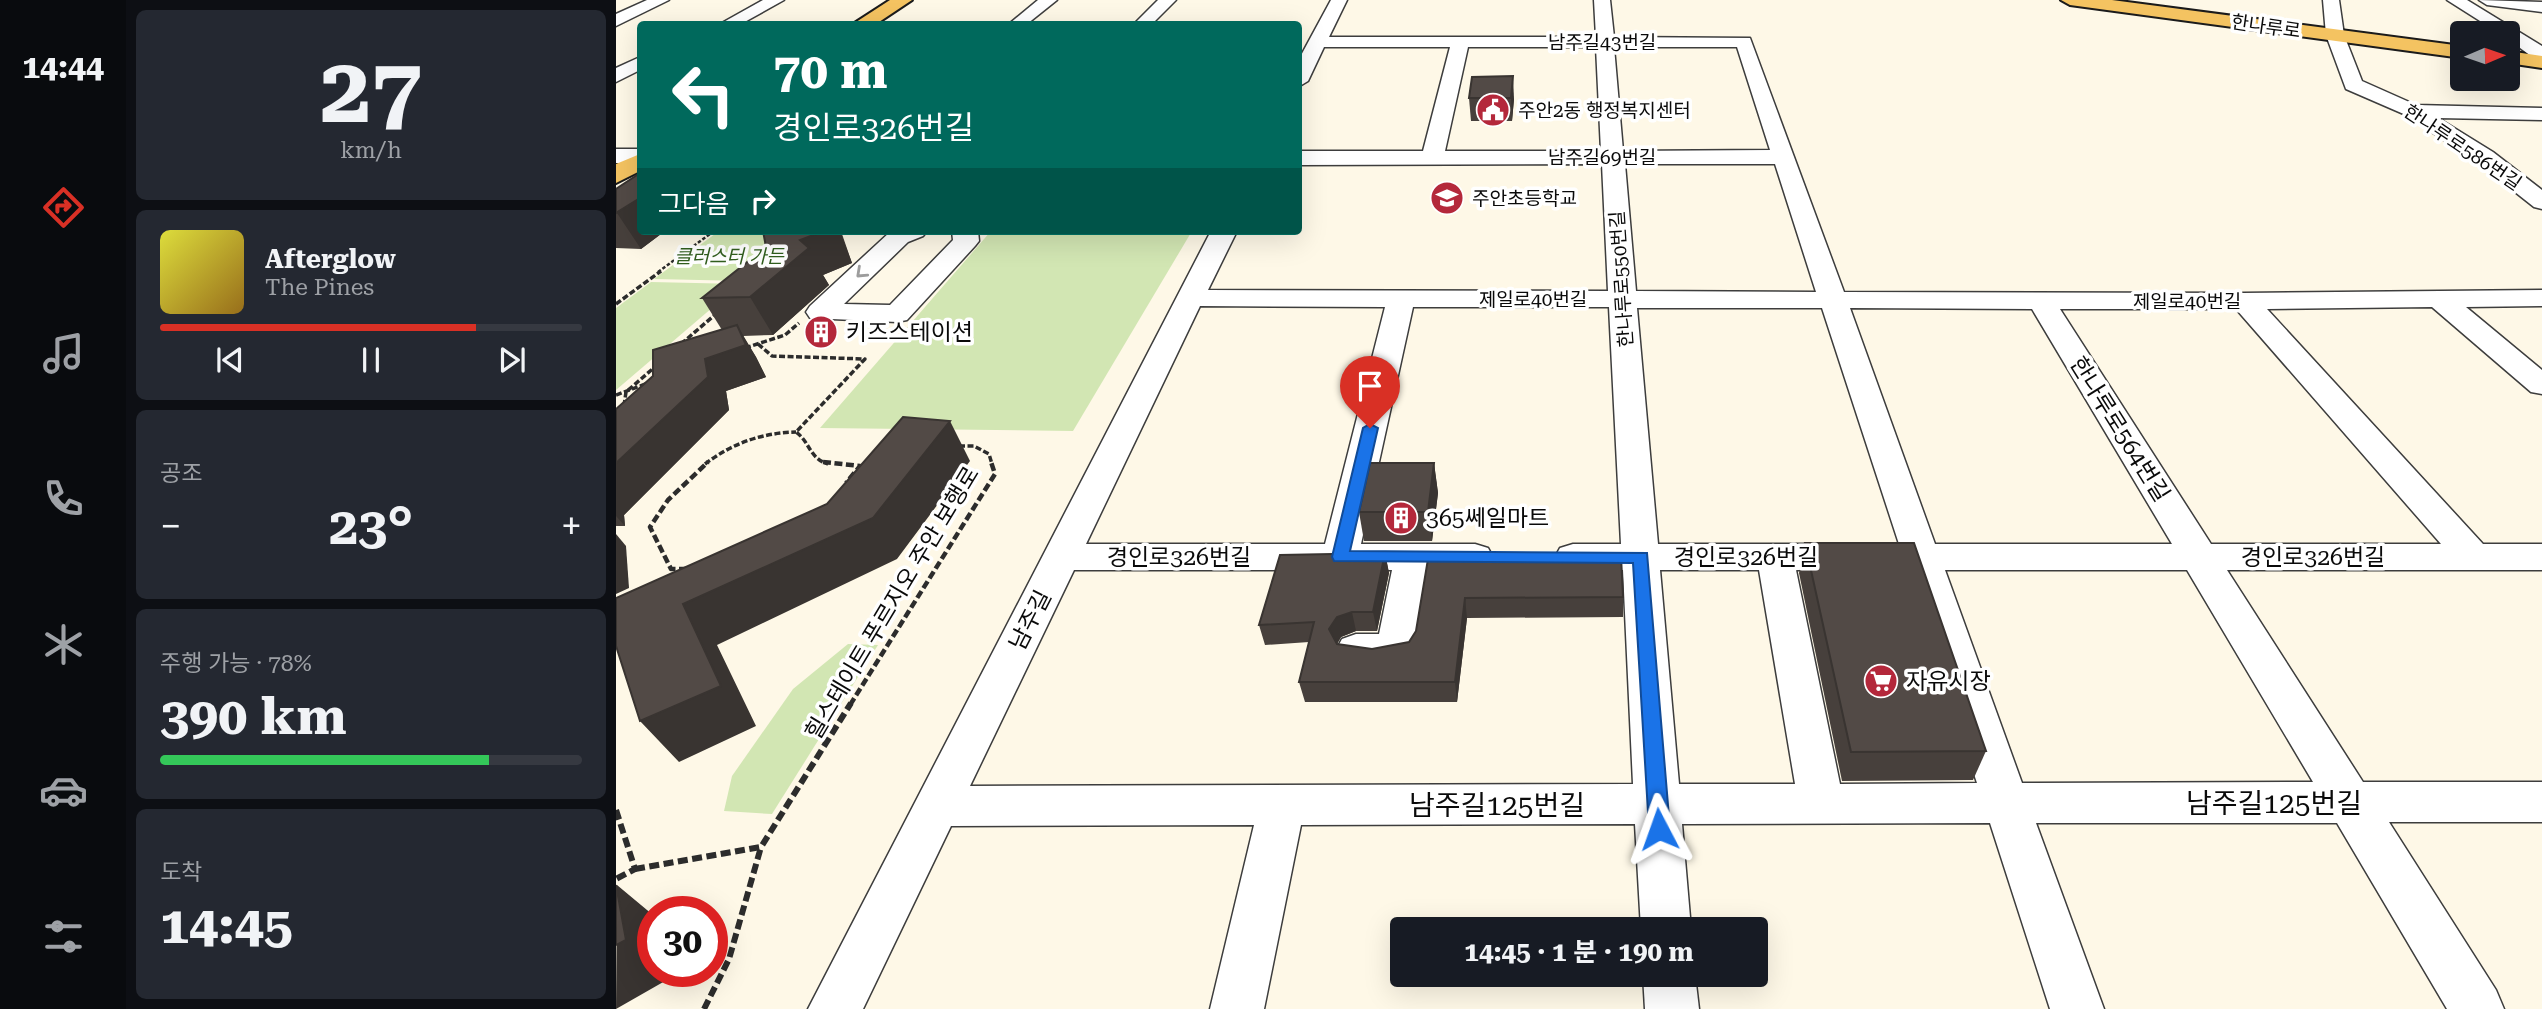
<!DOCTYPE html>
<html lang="ko">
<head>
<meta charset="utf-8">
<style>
	:root { --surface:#171b24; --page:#242831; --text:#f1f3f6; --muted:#9ea1a6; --line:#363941; --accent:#d93025 }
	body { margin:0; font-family:"Roboto Serif","Noto Sans KR",serif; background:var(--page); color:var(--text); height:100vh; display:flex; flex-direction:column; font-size:26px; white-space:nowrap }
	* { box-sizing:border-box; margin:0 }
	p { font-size:23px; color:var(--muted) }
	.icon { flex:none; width:38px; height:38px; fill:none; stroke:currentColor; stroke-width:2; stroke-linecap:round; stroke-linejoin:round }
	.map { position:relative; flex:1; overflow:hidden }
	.side { display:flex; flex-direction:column; gap:10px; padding:10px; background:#0d0f14; width:490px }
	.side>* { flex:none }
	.hud { position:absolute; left:21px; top:21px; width:665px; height:214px; border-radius:7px; box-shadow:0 7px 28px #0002; background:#00695c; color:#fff; overflow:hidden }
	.needle { width:46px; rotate:88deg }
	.tools { position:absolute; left:1834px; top:21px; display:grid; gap:14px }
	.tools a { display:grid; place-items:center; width:70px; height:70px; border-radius:7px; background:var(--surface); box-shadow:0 7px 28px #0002; font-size:35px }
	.speed { position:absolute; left:21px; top:896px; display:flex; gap:14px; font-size:35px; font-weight:700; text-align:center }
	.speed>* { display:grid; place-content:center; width:91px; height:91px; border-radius:50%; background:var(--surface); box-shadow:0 7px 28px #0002; line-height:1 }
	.speed .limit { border:10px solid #d22; background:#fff; color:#111 }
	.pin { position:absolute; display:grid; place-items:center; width:60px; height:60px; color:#fff; margin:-72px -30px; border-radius:50% 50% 50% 0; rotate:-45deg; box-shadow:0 0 7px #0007 }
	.pin .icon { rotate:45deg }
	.me { position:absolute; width:77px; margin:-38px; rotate:356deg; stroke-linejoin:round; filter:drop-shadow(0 0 5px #0008) }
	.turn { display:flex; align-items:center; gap:24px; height:147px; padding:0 21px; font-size:32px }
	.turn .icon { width:91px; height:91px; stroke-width:2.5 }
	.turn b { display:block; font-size:49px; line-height:60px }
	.then { display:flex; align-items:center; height:66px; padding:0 21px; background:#0003; gap:14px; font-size:26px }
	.big { font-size:52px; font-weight:700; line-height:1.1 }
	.side .card { flex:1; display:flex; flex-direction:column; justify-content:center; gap:10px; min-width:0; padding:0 24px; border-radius:10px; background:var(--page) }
	.side .dial { align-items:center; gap:0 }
	.dial b { font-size:91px; line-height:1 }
	.song { display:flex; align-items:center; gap:21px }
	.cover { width:84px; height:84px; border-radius:10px; background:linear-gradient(135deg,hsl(60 70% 55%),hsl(40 70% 35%)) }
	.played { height:7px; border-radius:4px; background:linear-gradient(90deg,var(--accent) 75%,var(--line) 75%) }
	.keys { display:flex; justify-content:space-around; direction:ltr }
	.heat { display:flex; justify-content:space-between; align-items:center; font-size:38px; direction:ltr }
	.charge { height:10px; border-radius:5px; background:linear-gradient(90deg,#34c759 78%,var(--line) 0) }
	.trip { position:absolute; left:774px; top:917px; width:378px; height:70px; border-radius:7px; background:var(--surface); box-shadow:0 7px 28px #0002; font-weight:700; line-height:70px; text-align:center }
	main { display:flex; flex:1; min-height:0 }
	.tab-bar { display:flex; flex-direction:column; width:126px; justify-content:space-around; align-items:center; background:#090b0e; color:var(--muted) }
	.tab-bar .icon { width:49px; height:49px }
	.tab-bar .on { color:var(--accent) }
	.tab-bar b { font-size:32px; color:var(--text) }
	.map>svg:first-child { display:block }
	.green { fill:#d2e6b3 }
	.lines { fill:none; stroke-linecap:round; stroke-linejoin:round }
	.minor-casing { stroke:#3d3d3d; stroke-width:3 }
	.major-casing { stroke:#1b1b1b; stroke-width:4 }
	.path-far3 { stroke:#2c2c2c; stroke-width:2.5; stroke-dasharray:3.5 2; stroke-linecap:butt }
	.path-far2 { stroke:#2c2c2c; stroke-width:3.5; stroke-dasharray:6 2.5; stroke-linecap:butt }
	.path-far1 { stroke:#2c2c2c; stroke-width:4.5; stroke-dasharray:8 3.5; stroke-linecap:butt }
	.path { stroke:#2c2c2c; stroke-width:6; stroke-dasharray:10 4.5; stroke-linecap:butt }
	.minor { fill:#fff; fill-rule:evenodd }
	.major { fill:#f4c361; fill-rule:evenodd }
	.wall { fill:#47403c }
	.shaded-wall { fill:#393431 }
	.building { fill:#524a46; stroke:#393431; stroke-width:2 }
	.oneway { stroke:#9d9d9d }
	.route { fill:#1a73e8; stroke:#114b97; stroke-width:2 }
	.labels { text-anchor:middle; stroke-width:7; stroke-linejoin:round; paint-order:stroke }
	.far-street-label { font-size:19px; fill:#0a0a0a; stroke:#fff }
	.far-poi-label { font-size:19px; fill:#0a0a0a; stroke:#fff; text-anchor:start }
	.far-park-label { font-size:19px; font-style:italic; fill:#315e1e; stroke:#fff }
	.poi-label { font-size:23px; fill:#0a0a0a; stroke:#fff; text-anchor:start }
	.street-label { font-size:23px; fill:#0a0a0a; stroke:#fff }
	.near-street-label { font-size:28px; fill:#0a0a0a; stroke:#fff }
</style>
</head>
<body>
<main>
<nav class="tab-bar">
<b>14:44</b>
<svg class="icon on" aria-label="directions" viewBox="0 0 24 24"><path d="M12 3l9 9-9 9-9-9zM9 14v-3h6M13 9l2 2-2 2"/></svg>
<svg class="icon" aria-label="music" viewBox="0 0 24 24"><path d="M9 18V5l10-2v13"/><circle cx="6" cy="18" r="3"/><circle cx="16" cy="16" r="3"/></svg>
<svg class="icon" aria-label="phone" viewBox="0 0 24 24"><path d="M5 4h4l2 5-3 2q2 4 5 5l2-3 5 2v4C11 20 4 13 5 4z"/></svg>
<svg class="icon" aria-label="climate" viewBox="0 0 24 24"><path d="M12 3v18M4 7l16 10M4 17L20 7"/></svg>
<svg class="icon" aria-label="car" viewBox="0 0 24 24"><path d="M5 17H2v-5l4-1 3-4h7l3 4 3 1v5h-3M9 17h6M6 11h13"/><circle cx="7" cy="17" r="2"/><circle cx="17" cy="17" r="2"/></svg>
<svg class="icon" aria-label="filters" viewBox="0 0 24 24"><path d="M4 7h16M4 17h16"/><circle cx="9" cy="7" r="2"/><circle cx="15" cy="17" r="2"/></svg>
</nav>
<section class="side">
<div class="card dial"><b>27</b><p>km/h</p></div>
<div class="card">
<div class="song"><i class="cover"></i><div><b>Afterglow</b><p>The Pines</p></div></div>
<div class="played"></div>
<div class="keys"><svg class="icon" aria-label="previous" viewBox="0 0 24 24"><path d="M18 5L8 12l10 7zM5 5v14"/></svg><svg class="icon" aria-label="pause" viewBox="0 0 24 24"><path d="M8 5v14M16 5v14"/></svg><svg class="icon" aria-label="next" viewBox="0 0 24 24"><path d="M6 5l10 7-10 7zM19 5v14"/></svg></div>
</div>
<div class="card"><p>공조</p>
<div class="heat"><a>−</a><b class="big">23°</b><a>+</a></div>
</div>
<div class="card"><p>주행 가능 · 78%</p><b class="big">390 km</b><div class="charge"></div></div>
<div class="card"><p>도착</p><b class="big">14:45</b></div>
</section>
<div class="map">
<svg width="1926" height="1009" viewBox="0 0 1926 1009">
	<rect width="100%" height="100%" fill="#fef8e7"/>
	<g class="green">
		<path d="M103 231H189L129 281 38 279Z"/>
		<path d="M375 231H576L457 431 204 428Z"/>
		<path d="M35 282 124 284 0 390V308Z"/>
		<path d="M232 644 262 645 156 814 108 811 116 776 177 689Z"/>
	</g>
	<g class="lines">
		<defs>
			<g id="minor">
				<path d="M31 0H53L0 26V14Z"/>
				<path d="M147 0H168L125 24H104Z"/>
				<path d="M422 0H441L411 24H393Z"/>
				<path d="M542 0H560L536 24H518Z"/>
				<path d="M715 0H731L713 37H980L978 0H994L998 37 1134 38 1228 292 1628 293 1926 290V306L1850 307 1926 370V394L1915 392 1816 307 1651 309 1867 544H1926V570H1611L1747 782H1926V822H1773L1880 990 1888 1009H1831L1721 823H1420L1488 1009H1434L1374 823 1066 824 1075 929H1025L1019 824 685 825 648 1009H594L638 825 335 826 247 1009H192L595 231H621L592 290 992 291 986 164 682 165V151H807L834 47H708L692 81 682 87V61ZM852 47H980L985 151H829ZM998 47H1121L1154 150 1007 151ZM1009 164H1159L1200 292 1020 291ZM584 306 769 307 709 544H470ZM797 307H993L1005 544H957L944 548 939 557 944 566 957 570H1007L1017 784 354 786 458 570H776L763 634H740L726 639 720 650 726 661C747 668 773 668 794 661L800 650 813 570H859L872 566 877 557 872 548 859 544H745ZM1021 308H1206L1283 544H1042ZM1234 308 1416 309 1556 544H1319ZM1444 309H1620L1825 544H1595ZM1044 570H1143L1179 784H1063ZM1180 570H1291L1361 783 1224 784ZM1329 570H1571L1697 782 1406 783Z"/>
				<path d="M1707 0H1723L1728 35 1746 81 1800 105 1926 108V120L1822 118 1877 152 1926 190V209L1918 207 1861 162 1790 115 1730 89 1710 35Z"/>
				<path d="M1831 0H1851L1926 46V61L1919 59 1892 39V33H1883Z"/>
				<path d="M1863 0 1926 2V12L1871 5Z"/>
				<path d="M24 57V70L0 82V68Z"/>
				<rect x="0" y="149" width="24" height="14"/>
				<path d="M311 231 307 236 292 242 228 304 274 305 337 240 336 231H362L363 241 359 246 291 320 281 322 194 318 190 312 194 306 274 232Z"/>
				<path d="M1027 975H1079L1083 1009H1029Z"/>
			</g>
			<g id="major">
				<path d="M274 0H296L260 24H237Z"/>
				<path d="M1445 0H1496L1846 46V58L1454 5Z"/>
				<path d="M1892 51 1926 56V68L1892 63Z"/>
				<path d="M24 154V171L0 183V164Z"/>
			</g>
		</defs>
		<use href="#minor" class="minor-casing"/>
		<use href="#major" class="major-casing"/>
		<path class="path-far3" d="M42 272 98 231"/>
		<g class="path-far2">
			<path d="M0 304 45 271"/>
			<path d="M65 344 101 313"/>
			<path d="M142 344 156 356 249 359 180 432C194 442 193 458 212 464"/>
			<path d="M129 348 169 335 183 323"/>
			<path d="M0 395 32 383"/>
			<path d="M8 406 10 392 40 366"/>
			<path d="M343 446H358L373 454 376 464"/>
			<path d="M89 464C117 443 145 433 180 432"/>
		</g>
		<g class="path-far1">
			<path d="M207 462 244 466 230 483"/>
			<path d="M71 569H55L34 527 52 500 92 462"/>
			<path d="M234 705 379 474 375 462"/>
		</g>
		<g class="path">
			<path d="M0 810 19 869 0 879"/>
			<path d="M19 869 145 847 235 703"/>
			<path d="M88 1009 113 959 145 847"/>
		</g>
		<use href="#minor" class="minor"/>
		<use href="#major" class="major"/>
	</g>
	<g class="wall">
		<path d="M856 77 898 99 896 121H855L853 98Z"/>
		<path d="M0 189 24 231H49L25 249 0 248Z"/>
		<path d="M147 231H268L263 235 226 234 236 263 207 275 213 285 157 335 127 336 140 357 150 377 110 391 113 410 8 515 9 526H0V463L106 330 86 298 150 247Z"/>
		<path d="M818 463 822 493 816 541H748L743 512Z"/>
		<path d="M1189 543 1370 751 1357 780 1226 781 1183 573Z"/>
		<path d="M769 553 773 573 761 631H740L725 637 721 644 756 649 793 642 800 631 813 553 1007 597V617L851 618 841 702H689L683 682 693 642 649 645 643 625Z"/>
	</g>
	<g class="shaded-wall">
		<path d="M897 76 898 99 896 121 895 98Z"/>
		<path d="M24 198V231H49L25 249 1 213Z"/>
		<path d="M208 231H224L236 263 207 275 213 285 157 335 134 297 184 240Z"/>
		<path d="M261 231H268L263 235Z"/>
		<path d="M121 325 140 357 150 377 110 391 113 410 8 515 9 526 0 516V463L89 359Z"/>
		<path d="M334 421 354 461 281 559 101 645 140 726 63 762 24 721 67 604Z"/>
		<path d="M818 463 822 493 816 541 812 512Z"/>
		<path d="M0 534 10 546 13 588 0 594Z"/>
		<path d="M769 553 773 573 761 631 757 612Z"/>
		<path d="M849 598 851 618 841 702 839 682Z"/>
		<path d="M736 612 740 631 725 637 718 649 713 629 721 617Z"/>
		<path d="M1 885 37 915V971H55L56 977 0 1009Z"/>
	</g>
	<g class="building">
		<path d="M897 76 895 98H853L856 77Z"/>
		<path d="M24 173V198L0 213V189Z"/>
		<path d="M147 231H208L184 240 193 248 134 297 86 298 150 247Z"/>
		<path d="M121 325 130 345 89 359 92 377 0 463V409L37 376V350Z"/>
		<path d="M287 417 334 421 257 518 67 604 105 686 24 721 0 646V598L211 504Z"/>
		<path d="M754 463H818L812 512H743Z"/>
		<path d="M1189 543H1298L1370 751 1235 752Z"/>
		<path d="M769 553 757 612H736L721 617 713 629 721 644 756 649 793 642 800 631 813 553H942L1005 556 1007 597 849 598 839 682H683L698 622 643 625 664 555Z"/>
		<path d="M0 885 10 940 0 945Z"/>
	</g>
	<defs><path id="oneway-chevron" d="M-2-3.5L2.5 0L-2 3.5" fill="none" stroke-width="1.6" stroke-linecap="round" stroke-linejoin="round" transform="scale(1.75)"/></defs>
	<use class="oneway" href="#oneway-chevron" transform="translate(245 273) rotate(137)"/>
	<path class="route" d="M754 424 762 428 734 551 1031 553 1054 829 1051 836 1043 839 1036 836 1033 829 1017 563 718 561 716 557 747 428Z"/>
	<defs>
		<symbol id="civic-disc" viewBox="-11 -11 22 22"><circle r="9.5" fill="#b4283b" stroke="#fff"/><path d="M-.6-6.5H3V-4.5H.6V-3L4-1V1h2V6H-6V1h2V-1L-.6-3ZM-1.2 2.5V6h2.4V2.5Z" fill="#fff"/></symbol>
		<symbol id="school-disc" viewBox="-11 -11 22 22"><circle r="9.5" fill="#b4283b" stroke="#fff"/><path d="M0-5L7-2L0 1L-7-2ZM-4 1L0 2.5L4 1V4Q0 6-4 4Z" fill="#fff"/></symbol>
		<symbol id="building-disc" viewBox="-11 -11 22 22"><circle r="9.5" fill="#b4283b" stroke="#fff"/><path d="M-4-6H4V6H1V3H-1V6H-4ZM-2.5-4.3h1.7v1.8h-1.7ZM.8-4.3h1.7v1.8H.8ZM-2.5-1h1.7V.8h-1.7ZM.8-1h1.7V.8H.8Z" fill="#fff"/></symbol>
		<symbol id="supermarket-disc" viewBox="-11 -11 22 22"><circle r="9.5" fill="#b4283b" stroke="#fff"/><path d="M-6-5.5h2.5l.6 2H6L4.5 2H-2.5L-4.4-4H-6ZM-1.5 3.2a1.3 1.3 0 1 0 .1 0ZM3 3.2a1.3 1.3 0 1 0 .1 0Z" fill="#fff"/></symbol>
	</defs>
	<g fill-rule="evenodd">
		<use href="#civic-disc" x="858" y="91" width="38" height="38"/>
		<use href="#school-disc" x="812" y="179" width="38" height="38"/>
		<use href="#building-disc" x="186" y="313" width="38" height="38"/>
		<use href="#building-disc" x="766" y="499" width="38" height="38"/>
		<use href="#supermarket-disc" x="1246" y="662" width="38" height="38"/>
	</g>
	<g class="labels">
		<g class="far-street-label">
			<text transform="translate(1650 26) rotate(8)" y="7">한나루로</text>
			<text x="986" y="49">남주길43번길</text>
			<text transform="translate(1847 147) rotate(34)" y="7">한나루로586번길</text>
			<text x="986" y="164">남주길69번길</text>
			<text transform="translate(1005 279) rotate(-94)" y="7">한나루로550번길</text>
			<text x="917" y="306">제일로40번길</text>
			<text x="1571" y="308">제일로40번길</text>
		</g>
		<g class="far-poi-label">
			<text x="902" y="117">주안2동 행정복지센터</text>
			<text x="856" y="205">주안초등학교</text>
		</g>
		<g class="far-park-label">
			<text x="113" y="263">클러스터 가든</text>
		</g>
		<g class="poi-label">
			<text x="230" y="340">키즈스테이션</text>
			<text x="810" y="526">365쎄일마트</text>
			<text x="1290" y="689">자유시장</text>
		</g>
		<g class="street-label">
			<text transform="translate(1504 429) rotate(58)" y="8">한나루로564번길</text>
			<text x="563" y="565">경인로326번길</text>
			<text x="1130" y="565">경인로326번길</text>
			<text x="1697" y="565">경인로326번길</text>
			<text transform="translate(276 603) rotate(-59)" y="8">힐스테이트 푸르지오 주안 보행로</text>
			<text transform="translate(414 620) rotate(-63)" y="8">남주길</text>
		</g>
		<g class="near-street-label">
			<text x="1658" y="813">남주길125번길</text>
			<text x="881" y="815">남주길125번길</text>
		</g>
	</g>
</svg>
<div class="tools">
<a><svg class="needle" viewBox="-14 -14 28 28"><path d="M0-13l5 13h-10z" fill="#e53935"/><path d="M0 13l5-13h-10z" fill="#9ea1a6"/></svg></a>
</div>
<div class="speed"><div class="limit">30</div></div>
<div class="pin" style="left:754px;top:428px;background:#d93025"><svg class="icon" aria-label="arrive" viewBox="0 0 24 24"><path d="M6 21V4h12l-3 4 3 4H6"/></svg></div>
<svg class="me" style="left:1043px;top:829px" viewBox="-20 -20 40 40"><path d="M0-17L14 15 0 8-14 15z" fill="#1a73e8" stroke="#fff" stroke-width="4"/></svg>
<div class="trip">14:45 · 1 분 · 190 m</div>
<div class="hud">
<div class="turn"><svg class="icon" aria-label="left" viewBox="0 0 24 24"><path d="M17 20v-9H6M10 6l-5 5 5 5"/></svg><div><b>70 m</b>경인로326번길</div></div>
<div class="then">그다음<svg class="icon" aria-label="right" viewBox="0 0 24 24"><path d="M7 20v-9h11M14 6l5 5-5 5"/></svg></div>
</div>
</div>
</main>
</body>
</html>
